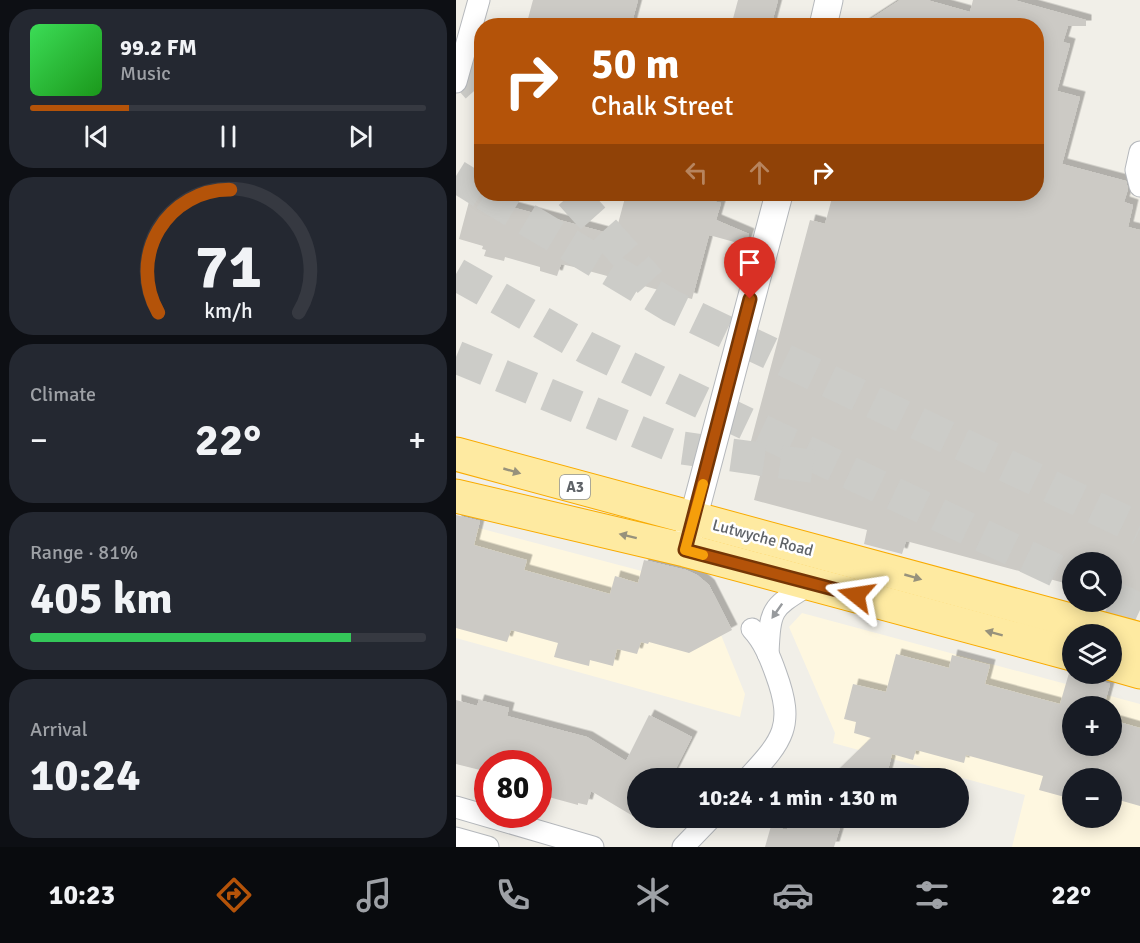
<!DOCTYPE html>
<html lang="en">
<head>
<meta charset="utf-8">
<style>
	:root { --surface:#171b24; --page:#242831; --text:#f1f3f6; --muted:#9ea1a6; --line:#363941; --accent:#b45309 }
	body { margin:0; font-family:Signika,sans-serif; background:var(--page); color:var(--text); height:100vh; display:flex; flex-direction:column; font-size:22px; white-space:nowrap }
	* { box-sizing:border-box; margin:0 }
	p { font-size:20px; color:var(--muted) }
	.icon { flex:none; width:33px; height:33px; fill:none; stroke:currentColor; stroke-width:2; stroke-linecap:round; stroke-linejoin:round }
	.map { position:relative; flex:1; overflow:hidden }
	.panel { display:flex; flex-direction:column; gap:9px; padding:9px; background:#0d0f14; width:456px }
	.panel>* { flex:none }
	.guide { position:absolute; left:18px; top:18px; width:570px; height:183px; border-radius:24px; box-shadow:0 3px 15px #0003; background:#b45309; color:#fff; overflow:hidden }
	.controls { position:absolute; left:606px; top:552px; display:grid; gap:12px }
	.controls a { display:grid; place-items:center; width:60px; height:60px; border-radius:50%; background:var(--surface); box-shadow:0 3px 15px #0003; font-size:30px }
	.speed { position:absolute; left:18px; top:750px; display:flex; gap:12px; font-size:30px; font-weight:700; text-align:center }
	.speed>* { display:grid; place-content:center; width:78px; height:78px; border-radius:50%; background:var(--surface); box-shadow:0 3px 15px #0003; line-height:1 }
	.speed .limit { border:9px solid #d22; background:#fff; color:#111 }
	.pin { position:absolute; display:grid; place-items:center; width:51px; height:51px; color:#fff; margin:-62px -26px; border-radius:50% 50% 50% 0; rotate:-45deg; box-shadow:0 0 6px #0007 }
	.pin .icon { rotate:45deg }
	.me { position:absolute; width:66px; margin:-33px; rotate:285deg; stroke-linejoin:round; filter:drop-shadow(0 0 4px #0008) }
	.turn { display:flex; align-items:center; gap:21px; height:126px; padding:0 18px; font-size:27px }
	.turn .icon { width:78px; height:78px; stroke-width:2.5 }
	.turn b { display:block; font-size:42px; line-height:51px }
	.lanes { display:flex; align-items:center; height:57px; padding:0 18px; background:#0003; justify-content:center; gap:30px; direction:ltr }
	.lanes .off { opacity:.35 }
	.big { font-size:45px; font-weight:800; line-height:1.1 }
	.panel .widget { flex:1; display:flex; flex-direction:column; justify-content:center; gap:9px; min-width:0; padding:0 21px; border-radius:24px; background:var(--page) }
	.panel .dial { align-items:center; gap:0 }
	.dial svg { height:156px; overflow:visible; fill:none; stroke:var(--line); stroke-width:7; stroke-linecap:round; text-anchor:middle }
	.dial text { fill:var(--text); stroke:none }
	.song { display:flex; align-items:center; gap:18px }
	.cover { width:72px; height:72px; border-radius:9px; background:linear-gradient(135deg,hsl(130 70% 55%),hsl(120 70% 35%)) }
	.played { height:6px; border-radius:3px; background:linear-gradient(90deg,var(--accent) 25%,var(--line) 25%) }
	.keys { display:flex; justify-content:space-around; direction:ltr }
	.heat { display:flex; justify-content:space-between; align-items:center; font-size:33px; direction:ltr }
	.charge { height:9px; border-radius:4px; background:linear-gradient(90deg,#34c759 81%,var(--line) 0) }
	.trip { position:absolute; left:171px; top:768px; width:342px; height:60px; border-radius:30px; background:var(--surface); box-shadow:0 3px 15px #0003; font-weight:800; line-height:60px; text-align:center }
	.tabs { display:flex; height:96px; justify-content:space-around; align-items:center; background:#090b0e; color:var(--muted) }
	.tabs .icon { width:42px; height:42px }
	.tabs .on { color:var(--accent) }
	.tabs b { font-size:27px; color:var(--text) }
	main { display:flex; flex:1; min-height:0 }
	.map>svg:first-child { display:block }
	.commercial { fill:#fef7e0; fill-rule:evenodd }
	.building { fill:#cccac5; filter:url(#shadow) }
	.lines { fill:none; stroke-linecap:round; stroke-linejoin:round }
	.motorway-tunnel { stroke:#ccccc8; stroke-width:33; stroke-dasharray:33 16; stroke-linecap:butt }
	.minor-casing { stroke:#b5b8bc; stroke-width:23 }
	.tertiary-casing { stroke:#b5b8bc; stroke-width:29 }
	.trunk-casing { stroke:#f9ab00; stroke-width:35 }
	.minor { stroke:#fff; stroke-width:21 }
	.tertiary { stroke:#fff; stroke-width:27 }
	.trunk { stroke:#feeaa1; stroke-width:33 }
	.oneway { fill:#97927c }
	.oneway2 { fill:#979a9d }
	.route-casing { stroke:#753606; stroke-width:15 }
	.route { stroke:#b45309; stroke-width:10 }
	.slow { stroke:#f59e0b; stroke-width:10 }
	.labels { text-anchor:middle; stroke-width:5; stroke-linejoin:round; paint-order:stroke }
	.shield { fill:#fff; stroke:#8f9295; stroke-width:1.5 }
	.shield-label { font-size:15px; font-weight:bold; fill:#5f6368 }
	.street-label { font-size:16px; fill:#5f6368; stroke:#fff }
</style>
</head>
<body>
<main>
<section class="panel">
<div class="widget">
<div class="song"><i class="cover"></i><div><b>99.2 FM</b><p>Music</p></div></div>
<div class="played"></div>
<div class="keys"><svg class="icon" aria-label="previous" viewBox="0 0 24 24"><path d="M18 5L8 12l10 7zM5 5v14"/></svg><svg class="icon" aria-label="pause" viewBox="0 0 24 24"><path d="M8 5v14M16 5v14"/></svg><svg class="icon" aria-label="next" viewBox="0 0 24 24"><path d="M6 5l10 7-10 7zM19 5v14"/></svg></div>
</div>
<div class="widget dial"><svg viewBox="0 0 100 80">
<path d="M14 69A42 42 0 1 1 86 69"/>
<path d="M14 69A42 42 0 0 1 51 6" stroke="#b45309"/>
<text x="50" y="56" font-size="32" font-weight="700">71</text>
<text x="50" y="72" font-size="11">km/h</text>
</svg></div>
<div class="widget"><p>Climate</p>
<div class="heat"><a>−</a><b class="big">22°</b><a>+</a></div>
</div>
<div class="widget"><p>Range · 81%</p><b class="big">405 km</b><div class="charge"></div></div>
<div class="widget"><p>Arrival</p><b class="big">10:24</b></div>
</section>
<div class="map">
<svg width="684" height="847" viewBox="0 0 684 847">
	<defs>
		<filter id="shadow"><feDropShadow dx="5.5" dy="-5.5" stdDeviation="0" flood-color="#0004"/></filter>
	</defs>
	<rect width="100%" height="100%" fill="#f1efe8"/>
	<g class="commercial">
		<path d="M0 522 235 584 252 603 289 694 284 717 0 638Z"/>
		<path d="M346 613 684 704V847H556L569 795 377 743 379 733 333 627ZM616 706H656V746H616ZM616 778H656V818H616Z"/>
	</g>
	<g class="building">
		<path d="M77 0H182L175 26H70Z"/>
		<path d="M282 0H322L315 26H275Z"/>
		<path d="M444 0H471L514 12 517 0H558L630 20V26H612L607 42 614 44 601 91 624 97 606 164 670 181 672 189 668 202 677 205 672 227 684 230V605L656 596V562H616V585L450 541 446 554 408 544 411 530 298 500 304 476 287 471 354 220 369 224 377 194H580V26H404Z"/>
		<path d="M15 194H51L48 205 159 235 170 194H228L265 203 260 220 293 234 289 245 253 235 236 299 118 267 105 264 101 276 84 271V267L49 257 48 261 28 256 30 250 26 249 27 246 3 239Z"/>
		<path d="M0 515 24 521 18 545 71 560 68 570 154 594 159 576 182 583 188 560 230 570 241 575 253 585 276 630 233 653 193 642 192 644 185 642 181 654 161 649 157 666 134 660 133 666 98 657 102 643 55 630 51 642 0 628Z"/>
		<path d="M440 654 493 668 496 655 534 665 529 684 604 704 613 673 654 684 648 706H612L616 708V746H656V720L684 728V806L656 798V778H616V799L583 790 587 776 510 755 508 763 460 750 457 760 436 754 430 778H374L415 738 398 733 400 722 388 719 397 684 430 692Z"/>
		<path d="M0 700 21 706 23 700 53 708 51 716 131 737 170 761 193 715 236 737 215 778H182V819L135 791 131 805 122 803V805L89 796 92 784 82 781V764H32V772L0 764Z"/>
		<path d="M335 818H387L378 847H309L315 826 331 830Z"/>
	</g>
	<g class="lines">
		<g class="motorway-tunnel">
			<path d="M0 63 26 92"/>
			<path d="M0 176 26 192"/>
			<path d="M29 194 215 306 684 529"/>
			<path d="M115 194 194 282"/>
			<path d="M0 274 129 347 616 578"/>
			<path d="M0 357 219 447 361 467"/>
			<path d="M656 597 684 610"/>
		</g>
		<defs>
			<g id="minor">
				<path d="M0 82 23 0"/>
				<path d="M684 152 680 170 684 186"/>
				<path d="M312 654C314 606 316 608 356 583"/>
				<path d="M292 778C327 740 339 726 320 674 314 657 308 642 296 629"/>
				<path d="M0 807 137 847"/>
				<path d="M0 838 32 847"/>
				<path d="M227 847 255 818"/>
			</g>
			<g id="tertiary">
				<path d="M367 26 373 0"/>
				<path d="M232 538 323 194"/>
			</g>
			<g id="trunk">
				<path d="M0 454 684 639"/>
				<path d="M0 496 229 550 616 654"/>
				<path d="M656 664 684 672"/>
			</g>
		</defs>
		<use href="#minor" class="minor-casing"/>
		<use href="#tertiary" class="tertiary-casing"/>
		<use href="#trunk" class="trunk-casing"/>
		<use href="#minor" class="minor"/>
		<use href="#tertiary" class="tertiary"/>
		<use href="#trunk" class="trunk"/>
	</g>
	<defs><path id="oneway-solid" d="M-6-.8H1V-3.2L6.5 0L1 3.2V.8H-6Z" transform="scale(1.5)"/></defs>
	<g class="oneway">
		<use href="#oneway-solid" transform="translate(56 471) rotate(16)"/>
		<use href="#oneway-solid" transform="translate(172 536) rotate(-166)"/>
		<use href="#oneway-solid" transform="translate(457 577) rotate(16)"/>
		<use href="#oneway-solid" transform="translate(538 633) rotate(-165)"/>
	</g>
	<use class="oneway2" href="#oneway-solid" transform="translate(321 611) rotate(125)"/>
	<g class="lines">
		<defs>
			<path id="route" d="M294 299 229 550 400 595"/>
		</defs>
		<use href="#route" class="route-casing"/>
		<use href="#route" class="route"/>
		<path class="slow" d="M247 555 229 550 247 484"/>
	</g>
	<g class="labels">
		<rect class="shield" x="104" y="475" width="30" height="24" rx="4.5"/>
		<g class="shield-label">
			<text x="119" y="492">A3</text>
		</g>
		<g class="street-label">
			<text transform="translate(307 537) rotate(15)" y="6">Lutwyche Road</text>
		</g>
	</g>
</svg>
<div class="controls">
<a><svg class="icon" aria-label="search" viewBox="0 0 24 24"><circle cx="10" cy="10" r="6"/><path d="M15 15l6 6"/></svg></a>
<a><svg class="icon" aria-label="layers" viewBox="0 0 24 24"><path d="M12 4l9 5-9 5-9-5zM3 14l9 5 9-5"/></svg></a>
<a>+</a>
<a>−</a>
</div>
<div class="speed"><div class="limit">80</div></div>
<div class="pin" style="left:294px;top:299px;background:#d93025"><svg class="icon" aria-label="arrive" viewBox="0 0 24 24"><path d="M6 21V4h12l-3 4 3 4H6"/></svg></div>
<svg class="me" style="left:400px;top:595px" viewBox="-20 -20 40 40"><path d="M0-17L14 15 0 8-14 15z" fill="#b45309" stroke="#fff" stroke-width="4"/></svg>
<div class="trip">10:24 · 1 min · 130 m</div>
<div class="guide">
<div class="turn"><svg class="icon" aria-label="right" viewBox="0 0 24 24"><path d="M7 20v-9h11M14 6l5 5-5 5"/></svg><div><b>50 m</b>Chalk Street</div></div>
<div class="lanes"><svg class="icon off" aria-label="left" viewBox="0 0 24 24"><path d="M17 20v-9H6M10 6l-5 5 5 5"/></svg><svg class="icon off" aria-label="ahead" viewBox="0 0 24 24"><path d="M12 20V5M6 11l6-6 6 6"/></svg><svg class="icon" aria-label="right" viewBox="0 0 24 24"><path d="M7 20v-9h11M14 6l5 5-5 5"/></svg></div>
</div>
</div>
</main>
<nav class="tabs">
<b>10:23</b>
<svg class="icon on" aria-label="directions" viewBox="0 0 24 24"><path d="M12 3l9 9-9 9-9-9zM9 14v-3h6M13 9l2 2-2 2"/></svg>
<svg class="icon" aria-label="music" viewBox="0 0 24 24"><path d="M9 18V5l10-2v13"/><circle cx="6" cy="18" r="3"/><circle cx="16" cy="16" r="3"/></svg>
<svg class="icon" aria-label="phone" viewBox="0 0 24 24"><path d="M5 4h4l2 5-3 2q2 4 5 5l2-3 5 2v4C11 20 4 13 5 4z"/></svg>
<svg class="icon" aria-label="climate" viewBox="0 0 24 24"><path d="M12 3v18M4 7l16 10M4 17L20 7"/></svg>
<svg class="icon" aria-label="car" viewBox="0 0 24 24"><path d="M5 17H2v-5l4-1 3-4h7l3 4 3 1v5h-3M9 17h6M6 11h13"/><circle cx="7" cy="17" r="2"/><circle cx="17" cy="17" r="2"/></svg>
<svg class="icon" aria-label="filters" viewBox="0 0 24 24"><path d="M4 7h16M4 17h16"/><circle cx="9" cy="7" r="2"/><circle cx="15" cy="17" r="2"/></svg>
<b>22°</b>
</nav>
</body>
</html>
